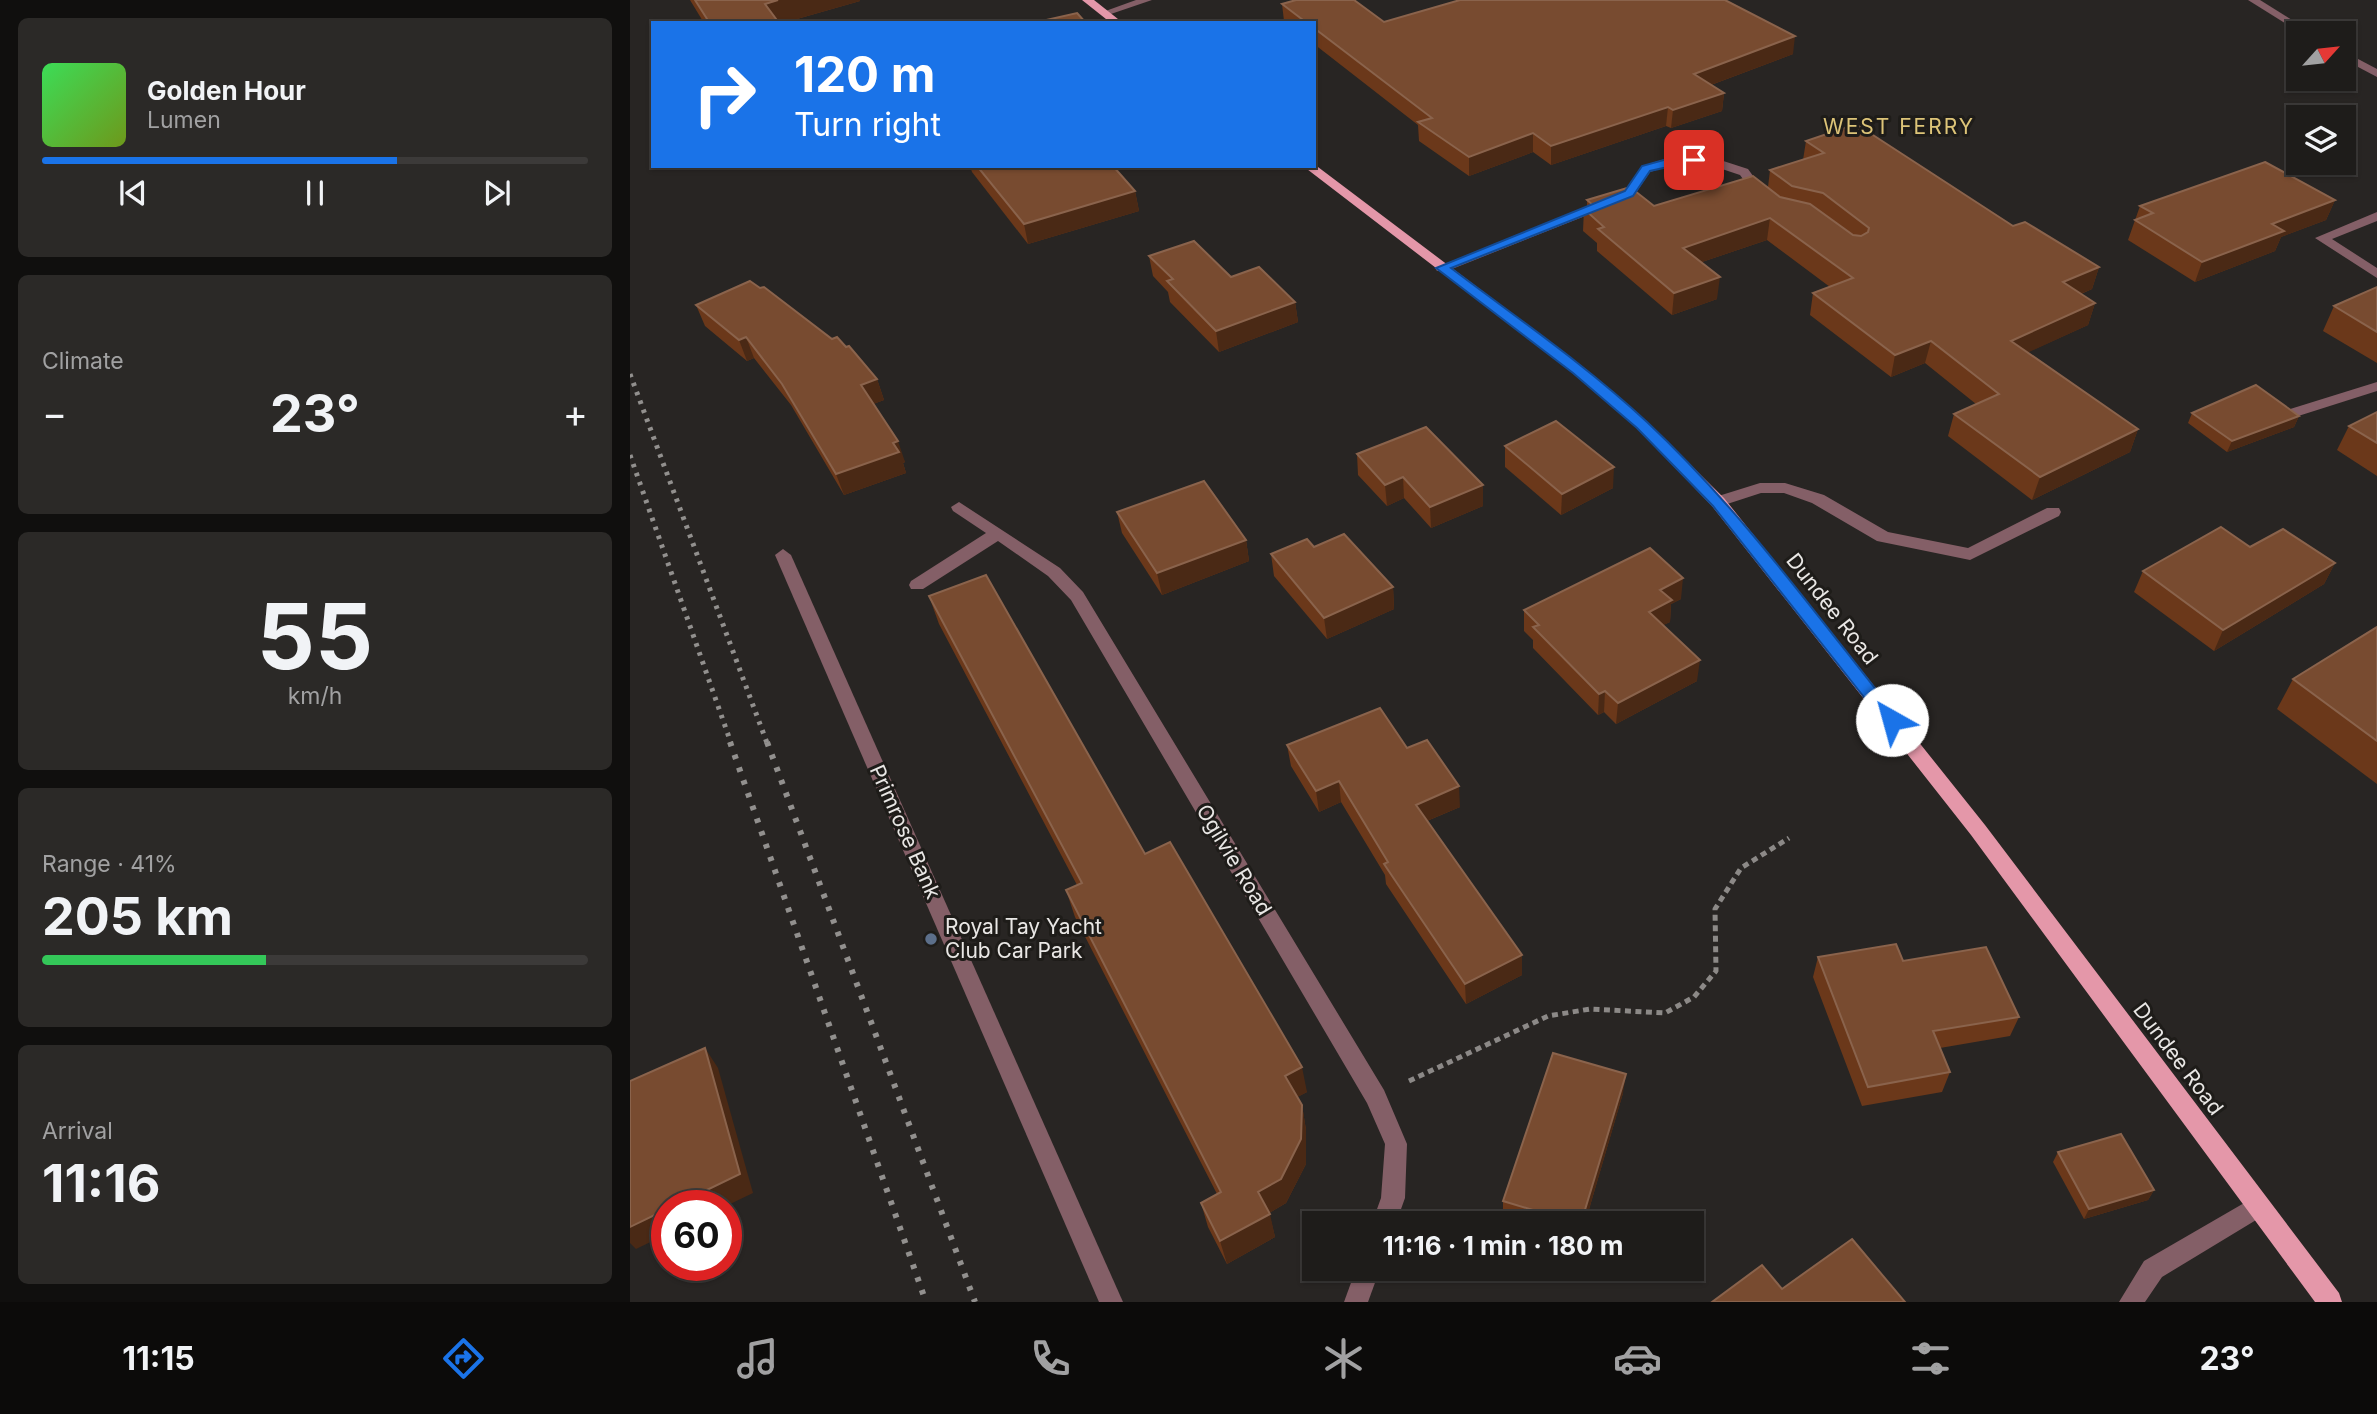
<!DOCTYPE html>
<html lang="en">
<head>
<meta charset="utf-8">
<style>
	:root { --surface:#1e1c1a; --page:#2b2927; --text:#f1f3f6; --muted:#a1a1a2; --line:#3c3a39; --accent:#1a73e8 }
	body { margin:0; font-family:Inter,sans-serif; background:var(--page); color:var(--text); height:100vh; display:flex; flex-direction:column; font-size:26px; white-space:nowrap }
	* { box-sizing:border-box; margin:0 }
	p { font-size:23px; color:var(--muted) }
	.icon { flex:none; width:38px; height:38px; fill:none; stroke:currentColor; stroke-width:2; stroke-linecap:round; stroke-linejoin:round }
	.map { position:relative; flex:1; overflow:hidden }
	.sheet { display:flex; flex-direction:column; gap:18px; padding:18px; background:#100f0e; width:630px }
	.sheet>* { flex:none }
	.top-card { position:absolute; left:21px; top:21px; width:665px; height:147px; border-radius:0px; box-shadow:0 2px 5px #0004,0 0 0 2px var(--line); background:#1a73e8; color:#fff; overflow:hidden }
	.needle { width:46px; rotate:63deg }
	.controls { position:absolute; left:1656px; top:21px; display:grid; gap:14px }
	.controls a { display:grid; place-items:center; width:70px; height:70px; border-radius:0px; background:var(--surface); box-shadow:0 2px 5px #0004,0 0 0 2px var(--line); font-size:35px }
	.speed { position:absolute; left:21px; top:1190px; display:flex; gap:14px; font-size:35px; font-weight:700; text-align:center }
	.speed>* { display:grid; place-content:center; width:91px; height:91px; border-radius:50%; background:var(--surface); box-shadow:0 2px 5px #0004,0 0 0 2px var(--line); line-height:1 }
	.speed .limit { border:10px solid #d22; background:#fff; color:#111 }
	.pin { position:absolute; display:grid; place-items:center; width:60px; height:60px; color:#fff; margin:-30px; border-radius:14px; box-shadow:0 4px 10px #0006 }
	.me { position:absolute; width:77px; margin:-38px; rotate:322deg; stroke-linejoin:round; filter:drop-shadow(0 0 5px #0008) }
	.turn { display:flex; align-items:center; gap:24px; height:147px; padding:0 28px; font-size:32px }
	.turn .icon { width:91px; height:91px; stroke-width:2.5 }
	.turn b { display:block; font-size:49px; line-height:60px }
	.big { font-size:52px; font-weight:700; line-height:1.1 }
	.sheet .tile { flex:1; display:flex; flex-direction:column; justify-content:center; gap:10px; min-width:0; padding:0 24px; border-radius:10px; background:var(--page) }
	.sheet .dial { align-items:center; gap:0 }
	.dial b { font-size:91px; line-height:1 }
	.song { display:flex; align-items:center; gap:21px }
	.cover { width:84px; height:84px; border-radius:10px; background:linear-gradient(135deg,hsl(130 70% 55%),hsl(80 70% 35%)) }
	.played { height:7px; border-radius:4px; background:linear-gradient(90deg,var(--accent) 65%,var(--line) 65%) }
	.keys { display:flex; justify-content:space-around; direction:ltr }
	.heat { display:flex; justify-content:space-between; align-items:center; font-size:38px; direction:ltr }
	.charge { height:10px; border-radius:5px; background:linear-gradient(90deg,#34c759 41%,var(--line) 0) }
	.trip { position:absolute; left:672px; top:1211px; width:402px; height:70px; border-radius:0px; background:var(--surface); box-shadow:0 2px 5px #0004,0 0 0 2px var(--line); font-weight:700; line-height:70px; text-align:center }
	.menu { display:flex; height:112px; justify-content:space-around; align-items:center; background:#0c0b0a; color:var(--muted) }
	.menu .icon { width:49px; height:49px }
	.menu .active { color:var(--accent) }
	.menu b { font-size:32px; color:var(--text) }
	main { display:flex; flex:1; min-height:0 }
	.map>svg:first-child { display:block }
	.lines { fill:none; stroke-linecap:round; stroke-linejoin:round }
	.path { stroke:#8c8987; stroke-width:5; stroke-dasharray:6 4.5; stroke-linecap:butt }
	.minor { fill:#845f67; fill-rule:evenodd }
	.major { fill:#e497a9; fill-rule:evenodd }
	.rail-far1 { stroke:#92908e; stroke-width:5; stroke-dasharray:3.5 6; stroke-linecap:butt }
	.rail { stroke:#92908e; stroke-width:6; stroke-dasharray:4.5 9; stroke-linecap:butt }
	.wall { fill:#6b381a }
	.shaded-wall { fill:#4a2915 }
	.building { fill:#784b30; stroke:#8a634c; stroke-width:2 }
	.route { fill:#1a73e8; stroke:#114b97; stroke-width:2 }
	.service-dot { fill:#5c6f8a; stroke:#1e1c19; stroke-width:2.5 }
	.labels { text-anchor:middle; stroke-width:6; stroke-linejoin:round; paint-order:stroke }
	.far-quarter-label { font-size:21px; letter-spacing:2px; fill:#ddc478; stroke:#1e1c19 }
	.street-label { font-size:21px; fill:#e9e7e5; stroke:#1e1c19 }
	.poi-label { font-size:21px; fill:#e9e7e5; stroke:#1e1c19; text-anchor:start }
</style>
</head>
<body>
<main>
<section class="sheet">
<div class="tile">
<div class="song"><i class="cover"></i><div><b>Golden Hour</b><p>Lumen</p></div></div>
<div class="played"></div>
<div class="keys"><svg class="icon" aria-label="previous" viewBox="0 0 24 24"><path d="M18 5L8 12l10 7zM5 5v14"/></svg><svg class="icon" aria-label="pause" viewBox="0 0 24 24"><path d="M8 5v14M16 5v14"/></svg><svg class="icon" aria-label="next" viewBox="0 0 24 24"><path d="M6 5l10 7-10 7zM19 5v14"/></svg></div>
</div>
<div class="tile"><p>Climate</p>
<div class="heat"><a>−</a><b class="big">23°</b><a>+</a></div>
</div>
<div class="tile dial"><b>55</b><p>km/h</p></div>
<div class="tile"><p>Range · 41%</p><b class="big">205 km</b><div class="charge"></div></div>
<div class="tile"><p>Arrival</p><b class="big">11:16</b></div>
</section>
<div class="map">
<svg width="1747" height="1302" viewBox="0 0 1747 1302">
	<rect width="100%" height="100%" fill="#282523"/>
	<g class="lines">
		<path class="path" d="M779 1081 918 1016 960 1009 1035 1013 1064 997 1086 971 1085 909 1111 868 1159 838"/>
		<g class="minor">
			<path d="M506 0H522L475 16 470 13Z"/>
			<path d="M1618 0H1630L1683 33H1671Z"/>
			<path d="M1713 51 1747 69V77L1713 59Z"/>
			<path d="M1048 155 1081 157 1118 169 1137 195 1127 198 1110 175 1080 165 1049 163 1020 172 1003 197 817 271H807L805 268 995 191 1012 166Z"/>
			<path d="M1747 212V221L1702 239 1747 268V278L1685 238Z"/>
			<path d="M1747 382V391L1662 418 1655 413 1657 410Z"/>
			<path d="M1130 483H1155L1194 495 1258 532 1338 548 1417 508H1429L1431 512 1429 516 1340 560 1247 541 1182 503 1154 493H1131L1088 507 1080 502 1082 498Z"/>
			<path d="M329 502 430 568 453 592 754 1090 777 1144 775 1198 766 1223H742L751 1198 755 1144 737 1103 441 600 418 576 368 541 293 589H281L279 585 281 581 356 533 323 511 321 507Z"/>
			<path d="M153 549 161 555 493 1302H469L145 555Z"/>
			<path d="M1628 1195 1636 1198 1640 1206 1636 1214 1532 1277 1515 1302H1489L1514 1261Z"/>
			<path d="M726 1269H750L738 1302H714Z"/>
		</g>
		<g class="major">
			<path d="M452 0H464L493 23H481Z"/>
			<path d="M684 164 953 367 1017 422 1094 498 1355 825 1709 1293 1712 1302H1685L1341 835 1082 506 1007 428 943 373 673 166Z"/>
		</g>
		<g class="rail-far1">
			<path d="M0 374 137 743"/>
			<path d="M0 455 101 743"/>
		</g>
		<g class="rail">
			<path d="M100 742 296 1302"/>
			<path d="M137 742 345 1302"/>
		</g>
	</g>
	<g class="wall">
		<path d="M60 0H230V1L153 23H74Z"/>
		<path d="M652 4 754 22 1163 54 1081 85 1094 93 1092 111 1041 128 1036 126 921 165 903 152 839 176 789 141 788 125 684 44V23H656L654 21Z"/>
		<path d="M1176 141 1383 226 1469 267 1462 289 1451 294 1465 303 1458 325 1398 352 1508 429 1500 452 1402 500 1318 436 1324 414 1346 404 1295 363 1261 377 1180 315 1183 293 1200 287 1137 240 1072 262 1087 299 1042 315 967 251V243L953 231 954 209 957 208V200L1024 206 1138 187 1140 170 1173 160Z"/>
		<path d="M340 166H483L505 191 509 211 398 244 342 172Z"/>
		<path d="M1705 200 1696 220 1651 237 1645 251 1565 282 1498 240 1510 206Z"/>
		<path d="M519 256 601 277 665 302 668 322 589 352 540 302 538 292 523 276Z"/>
		<path d="M1747 287V363L1693 331 1704 306Z"/>
		<path d="M66 305 247 379 254 400 243 404 275 462 273 463 276 473 214 495 161 405 124 358 117 361 75 326Z"/>
		<path d="M1747 412V476L1707 450 1719 426Z"/>
		<path d="M1562 413 1669 416 1664 427 1597 452 1558 423Z"/>
		<path d="M875 446 983 488 931 515 875 467Z"/>
		<path d="M727 454 853 506 801 528 774 498 757 506 728 475Z"/>
		<path d="M487 512 616 540 619 561 532 595 492 533Z"/>
		<path d="M684 547 763 587 764 609 697 639 644 576 641 554Z"/>
		<path d="M1620 547 1705 563 1694 584 1584 651 1504 592 1513 571Z"/>
		<path d="M299 596 515 854 677 1092 667 1097 672 1105 676 1130V1164L656 1203 639 1213 645 1237 597 1264 578 1227 571 1203 587 1194 445 917 436 890 447 885 309 624Z"/>
		<path d="M1051 599 1041 604 1040 622 1033 625 1067 681 986 724 974 712 968 715 903 648V640L894 631V610Z"/>
		<path d="M1747 627V784L1647 709 1663 679Z"/>
		<path d="M657 745 777 748 830 807 797 821 892 955V975L836 1004 756 884 755 875 711 802 689 812 661 766Z"/>
		<path d="M1188 957 1273 961 1389 1017 1380 1036 1310 1048 1320 1072 1312 1092 1232 1106 1183 977Z"/>
		<path d="M993 1093 955 1223H888L873 1219V1201Z"/>
		<path d="M1428 1152 1524 1190 1518 1200 1454 1219 1423 1162Z"/>
	</g>
	<g class="shaded-wall">
		<path d="M148 0H230V1L153 23H142L135 4Z"/>
		<path d="M1165 36 1163 54 1062 92 1064 74Z"/>
		<path d="M1094 93 1092 111 1041 128 1043 110Z"/>
		<path d="M1038 107 1036 126 921 165V146Z"/>
		<path d="M903 133V152L839 176V157Z"/>
		<path d="M505 191 509 211 398 244 394 224Z"/>
		<path d="M1705 200 1696 220 1651 237 1645 251 1565 282 1572 262 1642 224Z"/>
		<path d="M1140 218 1137 240 1051 269 1053 248Z"/>
		<path d="M1469 267 1462 289 1426 304 1433 282Z"/>
		<path d="M1090 277 1087 299 1042 315 1044 293Z"/>
		<path d="M665 302 668 322 589 352 586 331Z"/>
		<path d="M1465 303 1458 325 1375 363 1381 341Z"/>
		<path d="M116 337 124 358 117 361 109 340Z"/>
		<path d="M1301 341 1295 363 1261 377 1265 355Z"/>
		<path d="M247 379 254 400 238 406 231 385Z"/>
		<path d="M1669 416 1664 427 1597 452 1602 441Z"/>
		<path d="M1508 429 1500 452 1402 500 1410 477Z"/>
		<path d="M268 441 275 462 273 463 276 473 214 495 206 474 263 443Z"/>
		<path d="M984 467 983 488 931 515 932 494Z"/>
		<path d="M773 477 774 498 757 506 755 485Z"/>
		<path d="M853 485V506L801 528 800 507Z"/>
		<path d="M616 540 619 561 532 595 527 573Z"/>
		<path d="M1705 563 1694 584 1584 651 1593 630Z"/>
		<path d="M1053 578 1051 599 1041 604 1040 622 1017 633 1019 612 1030 590Z"/>
		<path d="M763 587 764 609 697 639 694 618Z"/>
		<path d="M1070 660 1067 681 986 724 988 703Z"/>
		<path d="M975 691 974 712 968 715 969 694Z"/>
		<path d="M709 781 711 802 689 812 686 791Z"/>
		<path d="M829 786 830 807 787 825 786 805Z"/>
		<path d="M892 955V975L836 1004 835 984Z"/>
		<path d="M75 1048 88 1068 123 1193 96 1206H44Z"/>
		<path d="M672 1067 677 1092 660 1101 655 1076Z"/>
		<path d="M996 1074 993 1093 955 1223H951Z"/>
		<path d="M672 1105 676 1130V1164L656 1203 634 1216 628 1192Z"/>
		<path d="M1524 1190 1518 1200 1454 1219 1459 1209Z"/>
		<path d="M37 1209V1234L6 1249 0 1243V1227Z"/>
		<path d="M640 1214 645 1237 597 1264 590 1241Z"/>
	</g>
	<g class="building">
		<path d="M65 0H148L135 4 149 23H78L79 22Z"/>
		<path d="M666 0H724L754 22 830 0H1095L1165 36 1064 74 1094 93 1043 110 1038 107 921 146 903 133 839 157 788 122 802 118 684 28V23H677L652 4Z"/>
		<path d="M447 13 456 23H403Z"/>
		<path d="M1226 124 1383 226 1395 222 1469 267 1433 282 1465 303 1381 341 1508 429 1410 477 1324 414 1369 394 1301 341 1265 355 1183 293 1223 278 1140 218 1053 248 1090 277 1044 293 968 229 974 227 954 209 964 206 957 200 1000 187 1024 206 1123 176 1150 197 1180 204 1223 235 1231 236 1238 232 1239 228 1193 193 1162 186 1140 170 1194 153 1176 141Z"/>
		<path d="M1635 162 1705 200 1642 224 1654 231 1572 262 1505 220 1523 213 1510 206Z"/>
		<path d="M347 166H483L505 191 394 224Z"/>
		<path d="M564 241 601 277 629 267 665 302 586 331 537 281 543 279 519 256Z"/>
		<path d="M120 281 130 288 134 287 202 339 207 337 216 347 219 346 247 379 231 385 268 441 263 443 269 452 206 474 152 384 116 337 109 340 66 305Z"/>
		<path d="M1747 287V332L1704 306Z"/>
		<path d="M1626 385 1669 416 1602 441 1562 413Z"/>
		<path d="M1747 412V443L1719 426Z"/>
		<path d="M926 421 984 467 932 494 875 446Z"/>
		<path d="M796 427 853 485 800 507 773 477 755 485 727 454Z"/>
		<path d="M574 481 616 540 527 573 487 512Z"/>
		<path d="M1591 527 1620 547 1653 529 1705 563 1593 630 1513 571Z"/>
		<path d="M714 534 763 587 694 618 641 554 677 539 684 547Z"/>
		<path d="M1020 548 1053 578 1030 590 1042 600 1019 612 1070 660 988 703 975 691 969 694 903 627 909 625 894 610Z"/>
		<path d="M356 575 515 854 540 842 672 1067 655 1076 672 1105 671 1139 651 1179 628 1192 640 1214 590 1241 571 1203 591 1192 436 890 452 883 299 596Z"/>
		<path d="M1747 627V741L1663 679Z"/>
		<path d="M750 708 777 748 797 740 829 786 786 805 892 955 835 984 754 864 758 862 709 781 686 791 657 745Z"/>
		<path d="M1266 944 1273 961 1356 947 1389 1017 1303 1031 1320 1072 1238 1087 1188 957Z"/>
		<path d="M75 1048 110 1174 44 1206H37V1209L0 1227V1081Z"/>
		<path d="M923 1053 996 1074 951 1223H946L873 1201Z"/>
		<path d="M1491 1134 1524 1190 1459 1209 1428 1152Z"/>
		<path d="M1222 1239 1275 1302H1082L1132 1265 1152 1289Z"/>
	</g>
	<path class="route" d="M1048 156 1070 160 1020 171 1003 196 821 268C887 318 956 365 1017 422 1111 510 1187 616 1267 716V725H1256L1083 506 1007 428 943 373 806 268 995 191 1012 166Z"/>
	<circle class="service-dot" cx="301" cy="939" r="7"/>
	<g class="labels">
		<g class="far-quarter-label">
			<text x="1269" y="134">WEST FERRY</text>
		</g>
		<g class="street-label">
			<text transform="translate(1202 609) rotate(52)" y="7">Dundee Road</text>
			<text transform="translate(275 832) rotate(66)" y="7">Primrose Bank</text>
			<text transform="translate(604 860) rotate(59)" y="7">Ogilvie Road</text>
			<text transform="translate(1548 1059) rotate(53)" y="7">Dundee Road</text>
		</g>
		<g class="poi-label">
			<text x="315" y="934">Royal Tay Yacht<tspan x="315" dy="24">Club Car Park</tspan></text>
		</g>
	</g>
</svg>
<div class="controls">
<a><svg class="needle" viewBox="-14 -14 28 28"><path d="M0-13l5 13h-10z" fill="#e53935"/><path d="M0 13l5-13h-10z" fill="#a1a1a2"/></svg></a>
<a><svg class="icon" aria-label="layers" viewBox="0 0 24 24"><path d="M12 4l9 5-9 5-9-5zM3 14l9 5 9-5"/></svg></a>
</div>
<div class="speed"><div class="limit">60</div></div>
<div class="pin" style="left:1064px;top:160px;background:#d93025"><svg class="icon" aria-label="arrive" viewBox="0 0 24 24"><path d="M6 21V4h12l-3 4 3 4H6"/></svg></div>
<svg class="me" style="left:1262px;top:720px" viewBox="-20 -20 40 40"><circle r="19" fill="#fff"/><path d="M0-13L10 11 0 6-10 11z" fill="#1a73e8"/></svg>
<div class="trip">11:16 · 1 min · 180 m</div>
<div class="top-card">
<div class="turn"><svg class="icon" aria-label="right" viewBox="0 0 24 24"><path d="M7 20v-9h11M14 6l5 5-5 5"/></svg><div><b>120 m</b>Turn right</div></div>
</div>
</div>
</main>
<nav class="menu">
<b>11:15</b>
<svg class="icon active" aria-label="directions" viewBox="0 0 24 24"><path d="M12 3l9 9-9 9-9-9zM9 14v-3h6M13 9l2 2-2 2"/></svg>
<svg class="icon" aria-label="music" viewBox="0 0 24 24"><path d="M9 18V5l10-2v13"/><circle cx="6" cy="18" r="3"/><circle cx="16" cy="16" r="3"/></svg>
<svg class="icon" aria-label="phone" viewBox="0 0 24 24"><path d="M5 4h4l2 5-3 2q2 4 5 5l2-3 5 2v4C11 20 4 13 5 4z"/></svg>
<svg class="icon" aria-label="climate" viewBox="0 0 24 24"><path d="M12 3v18M4 7l16 10M4 17L20 7"/></svg>
<svg class="icon" aria-label="car" viewBox="0 0 24 24"><path d="M5 17H2v-5l4-1 3-4h7l3 4 3 1v5h-3M9 17h6M6 11h13"/><circle cx="7" cy="17" r="2"/><circle cx="17" cy="17" r="2"/></svg>
<svg class="icon" aria-label="filters" viewBox="0 0 24 24"><path d="M4 7h16M4 17h16"/><circle cx="9" cy="7" r="2"/><circle cx="15" cy="17" r="2"/></svg>
<b>23°</b>
</nav>
</body>
</html>
